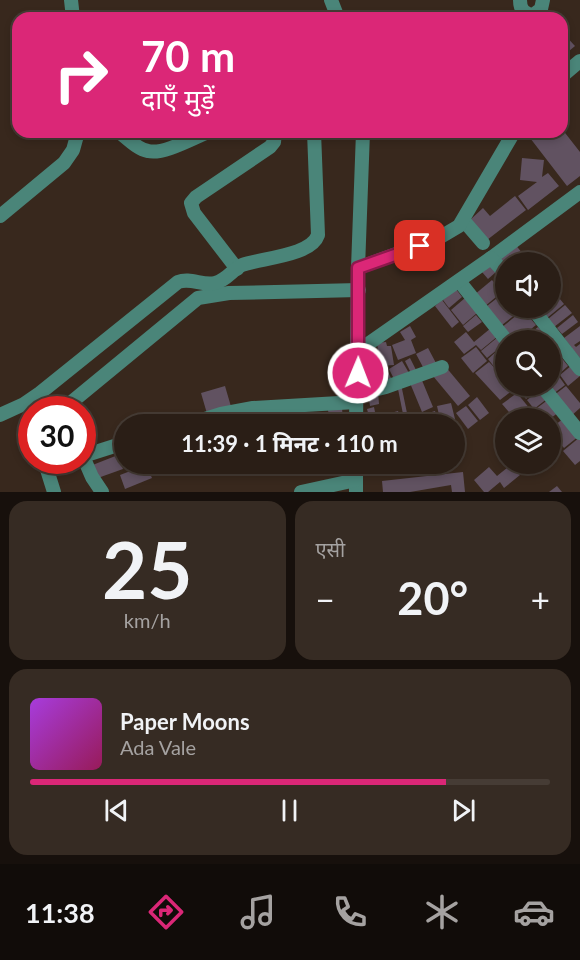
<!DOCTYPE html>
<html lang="hi">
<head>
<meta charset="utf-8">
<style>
	:root { --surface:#2a1e16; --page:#362b23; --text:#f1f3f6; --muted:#a5a2a1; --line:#463c35; --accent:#db2777 }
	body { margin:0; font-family:Lato,"Noto Sans Devanagari",sans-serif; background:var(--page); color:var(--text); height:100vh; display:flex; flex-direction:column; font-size:22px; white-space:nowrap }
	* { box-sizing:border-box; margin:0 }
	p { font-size:20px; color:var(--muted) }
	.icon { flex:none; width:33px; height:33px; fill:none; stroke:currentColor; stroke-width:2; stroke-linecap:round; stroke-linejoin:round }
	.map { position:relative; height:492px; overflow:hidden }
	.sheet { display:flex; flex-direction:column; gap:9px; padding:9px; background:#17100c; flex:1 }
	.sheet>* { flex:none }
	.guide { position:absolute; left:12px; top:12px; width:556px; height:126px; border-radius:18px; box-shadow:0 3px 9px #0003,0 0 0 2px var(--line); background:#db2777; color:#fff; overflow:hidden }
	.controls { position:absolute; left:495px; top:252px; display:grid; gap:12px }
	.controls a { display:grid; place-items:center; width:66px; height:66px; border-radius:50%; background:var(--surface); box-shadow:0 3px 9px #0003,0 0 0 2px var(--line); font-size:30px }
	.speed { position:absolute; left:18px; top:396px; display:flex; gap:12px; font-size:30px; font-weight:700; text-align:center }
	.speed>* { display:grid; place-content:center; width:78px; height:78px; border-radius:50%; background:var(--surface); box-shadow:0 3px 9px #0003,0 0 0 2px var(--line); line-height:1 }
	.speed .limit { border:9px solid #d22; background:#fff; color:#111 }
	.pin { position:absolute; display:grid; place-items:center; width:51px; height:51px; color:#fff; margin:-26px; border-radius:12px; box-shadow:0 3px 9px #0006 }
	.me { position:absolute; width:66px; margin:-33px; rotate:1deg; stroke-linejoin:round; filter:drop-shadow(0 0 4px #0008) }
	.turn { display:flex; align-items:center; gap:21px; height:126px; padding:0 30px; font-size:27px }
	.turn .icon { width:78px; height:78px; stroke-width:2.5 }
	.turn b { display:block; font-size:42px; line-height:51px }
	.big { font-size:45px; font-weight:700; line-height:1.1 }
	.sheet .tile { flex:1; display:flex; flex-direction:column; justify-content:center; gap:9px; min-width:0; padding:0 21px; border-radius:18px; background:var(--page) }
	.sheet .dial { align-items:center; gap:0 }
	.dial b { font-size:78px; line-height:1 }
	.song { display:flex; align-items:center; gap:18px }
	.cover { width:72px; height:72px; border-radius:9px; background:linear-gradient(135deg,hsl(280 70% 55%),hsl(330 70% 35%)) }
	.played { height:6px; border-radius:3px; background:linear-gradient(90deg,var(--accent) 80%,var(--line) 80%) }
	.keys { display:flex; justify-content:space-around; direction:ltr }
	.heat { display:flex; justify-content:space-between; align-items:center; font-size:33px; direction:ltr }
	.sheet .tiles { flex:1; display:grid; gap:9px; grid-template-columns:1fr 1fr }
	.tile:last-child { grid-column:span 2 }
	.trip { position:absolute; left:114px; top:414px; width:351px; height:60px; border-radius:30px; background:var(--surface); box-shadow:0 3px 9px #0003,0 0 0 2px var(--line); font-weight:700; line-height:60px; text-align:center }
	.menu { display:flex; height:96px; justify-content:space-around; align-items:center; background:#110c09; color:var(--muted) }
	.menu .icon { width:42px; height:42px }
	.menu .active { color:var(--accent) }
	.menu b { font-size:27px; color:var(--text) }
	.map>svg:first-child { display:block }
	.building { fill:#615261 }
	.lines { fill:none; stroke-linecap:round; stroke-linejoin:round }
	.minor { stroke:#4a8579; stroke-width:14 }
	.route-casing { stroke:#8e194d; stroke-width:15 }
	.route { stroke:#db2777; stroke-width:10 }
</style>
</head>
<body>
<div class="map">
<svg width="580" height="492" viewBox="0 0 580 492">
	<rect width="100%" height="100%" fill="#38281d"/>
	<g class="building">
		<path d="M562 32 575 46 562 57Z"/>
		<path d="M562 129 580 152V176L567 186 527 134 529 132H562Z"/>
		<path d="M522 158 544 160 542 177 548 173 559 186 528 210 518 196 537 182 520 180Z"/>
		<path d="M515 196 526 210 487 240 470 220 483 208 490 216Z"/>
		<path d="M514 243 523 254 513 262H506V268L495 258Z"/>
		<path d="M526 254 534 262H516Z"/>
		<path d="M491 265 496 272 488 279 482 272Z"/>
		<path d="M492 280 502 292 484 307 474 295Z"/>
		<path d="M456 289 462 297 449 308 443 300Z"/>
		<path d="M506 291V308H519L521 310 502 325 487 306Z"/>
		<path d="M555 293 564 304 547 318 539 308H550V296Z"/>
		<path d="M465 298 477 313 463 325 451 310Z"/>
		<path d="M442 300 459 322 452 328 435 306Z"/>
		<path d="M565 305 572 313 554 327 548 319Z"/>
		<path d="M523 310 536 325 525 334 530 339 511 340 501 328Z"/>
		<path d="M476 315 482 322 468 332 463 326Z"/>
		<path d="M573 315 578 322 562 334 557 328Z"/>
		<path d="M410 326 416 337 411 340 416 353 398 360 392 345 405 340 400 332Z"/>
		<path d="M580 326V341L574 345 576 347 580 344V358L575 352 570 356 567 352 572 348 564 338Z"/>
		<path d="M538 327 545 336 543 338 545 340H533L528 335Z"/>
		<path d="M491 328 498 336 481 350 476 345 464 354 454 342 466 332 474 342Z"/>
		<path d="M498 337 504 344 487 358 481 351Z"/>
		<path d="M386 342 387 346H391L394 365 380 366 377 343Z"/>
		<path d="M552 344 561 354 550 362V345Z"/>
		<path d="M476 347 487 361 473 373 461 358Z"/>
		<path d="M428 348 436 363 424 369 416 354Z"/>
		<path d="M498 350 506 359V367L499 373 488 359Z"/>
		<path d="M560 356 568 366 558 375 565 385 553 394 546 386H550V364Z"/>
		<path d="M410 358 416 370 411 373 405 361Z"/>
		<path d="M402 361 409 373 395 381 389 369Z"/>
		<path d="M489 362 506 380V386H510L513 390 500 400 475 373Z"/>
		<path d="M377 365 379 371 368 374 366 369Z"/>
		<path d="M572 365 580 376 568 386 560 375Z"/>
		<path d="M445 366 470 396 458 406 433 376Z"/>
		<path d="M387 370 392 380 385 384 379 374Z"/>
		<path d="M371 376H378L377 389 371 388Z"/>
		<path d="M421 378 433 407 422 412 410 383Z"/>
		<path d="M397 384H401L408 418 404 419Z"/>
		<path d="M225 386 232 410 208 417 201 393Z"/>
		<path d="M526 386H539L540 388 526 399 520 391Z"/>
		<path d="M566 386 580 403V408L570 417 553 396Z"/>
		<path d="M541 389 548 398 534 409 527 400Z"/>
		<path d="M378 392 379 404 370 406 368 393Z"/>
		<path d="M517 393 530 409 518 418H514L502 404Z"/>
		<path d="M477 397 489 413 480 420 468 405Z"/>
		<path d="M549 399 559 412 551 418H545L537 408Z"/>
		<path d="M451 403 456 423 441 424 437 406Z"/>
		<path d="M327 404 342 407 343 422H330Z"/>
		<path d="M466 406 478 421 468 429 456 413Z"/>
		<path d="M374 407 376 417 398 411 401 420 384 424H371L367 409Z"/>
		<path d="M530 410 537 418H520Z"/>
		<path d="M435 411 438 422 421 424 419 416Z"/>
		<path d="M564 418 579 436 564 448 550 432V429Z"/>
		<path d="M550 436 560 447 550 454Z"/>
		<path d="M580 437V461L575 465 563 451Z"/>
		<path d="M118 455 123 469 95 479 90 466Z"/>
		<path d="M373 464H387V466L373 468Z"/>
		<path d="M512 464 520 475 504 488 500 482 488 492H484L474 480 489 467 497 476Z"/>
		<path d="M514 464H530L533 467 523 474Z"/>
		<path d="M146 465 152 478 125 489 120 475Z"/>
		<path d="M463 472 465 492H452L451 485 410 492H383L382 481Z"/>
		<path d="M557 486 562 492H549Z"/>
	</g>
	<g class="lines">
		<g class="minor">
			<path d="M71 0 73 18"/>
			<path d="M331 0 338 18"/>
			<path d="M520 0C520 9 524 14 533 15L541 9 543 0"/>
			<path d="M562 76 580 61"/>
			<path d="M119 132C127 138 137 149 148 151 163 155 193 138 208 132"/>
			<path d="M0 216 64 163 73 150 78 132"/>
			<path d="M464 221 483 243"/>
			<path d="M491 258 580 192"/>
			<path d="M358 268 437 239 459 226 514 132"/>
			<path d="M237 269 194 213 191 203 196 197 270 147 274 142 275 132"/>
			<path d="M459 281 506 340"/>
			<path d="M532 308 580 369"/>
			<path d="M358 351 491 258 506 274"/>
			<path d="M542 386 580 433"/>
			<path d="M357 394 386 387 442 367"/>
			<path d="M62 410 198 298 229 293 359 290"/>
			<path d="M0 415 24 404 40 393 178 282C190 277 203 286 215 283 227 280 232 270 242 265 261 258 311 256 318 235L314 132"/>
			<path d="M189 424 221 414 253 408 356 402"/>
			<path d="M356 424 358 268 363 132"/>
			<path d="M82 454 92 477 102 492"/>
			<path d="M83 456 124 443"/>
			<path d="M44 460 54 492"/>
			<path d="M356 464V492"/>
			<path d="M301 492 356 480"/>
		</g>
	</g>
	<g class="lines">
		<defs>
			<path id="route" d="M358 373V268L420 246"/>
		</defs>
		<use href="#route" class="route-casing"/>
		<use href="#route" class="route"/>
	</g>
</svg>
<div class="controls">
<a><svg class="icon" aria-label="sound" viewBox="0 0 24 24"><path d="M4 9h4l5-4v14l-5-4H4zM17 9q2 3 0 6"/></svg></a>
<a><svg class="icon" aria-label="search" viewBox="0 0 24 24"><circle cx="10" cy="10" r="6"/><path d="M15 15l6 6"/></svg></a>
<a><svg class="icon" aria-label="layers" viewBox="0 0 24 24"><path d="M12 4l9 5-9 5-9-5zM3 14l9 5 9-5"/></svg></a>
</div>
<div class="speed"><div class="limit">30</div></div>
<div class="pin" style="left:420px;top:246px;background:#d93025"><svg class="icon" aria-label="arrive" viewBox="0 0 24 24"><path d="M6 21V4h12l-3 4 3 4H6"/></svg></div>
<svg class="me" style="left:358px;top:373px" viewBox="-20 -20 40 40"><circle r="17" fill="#db2777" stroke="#fff" stroke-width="3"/><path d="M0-11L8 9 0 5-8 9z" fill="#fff"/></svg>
<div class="trip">11:39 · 1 मिनट · 110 m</div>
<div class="guide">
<div class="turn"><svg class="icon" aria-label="right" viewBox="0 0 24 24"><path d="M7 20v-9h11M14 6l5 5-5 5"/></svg><div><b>70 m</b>दाएँ मुड़ें</div></div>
</div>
</div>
<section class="sheet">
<div class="tiles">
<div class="tile dial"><b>25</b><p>km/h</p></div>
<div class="tile"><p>एसी</p>
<div class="heat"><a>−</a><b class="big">20°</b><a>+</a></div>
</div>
<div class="tile">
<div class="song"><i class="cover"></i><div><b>Paper Moons</b><p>Ada Vale</p></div></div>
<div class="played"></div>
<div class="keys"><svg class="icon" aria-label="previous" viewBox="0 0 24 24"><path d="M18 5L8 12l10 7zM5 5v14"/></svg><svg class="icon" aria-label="pause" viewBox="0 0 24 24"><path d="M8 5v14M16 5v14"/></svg><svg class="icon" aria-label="next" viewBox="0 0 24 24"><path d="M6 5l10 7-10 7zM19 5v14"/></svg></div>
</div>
</div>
</section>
<nav class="menu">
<b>11:38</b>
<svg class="icon active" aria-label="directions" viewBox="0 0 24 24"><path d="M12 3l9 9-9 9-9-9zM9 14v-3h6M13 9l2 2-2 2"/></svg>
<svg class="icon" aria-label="music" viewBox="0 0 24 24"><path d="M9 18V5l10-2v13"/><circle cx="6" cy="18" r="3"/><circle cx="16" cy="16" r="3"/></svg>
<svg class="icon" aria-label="phone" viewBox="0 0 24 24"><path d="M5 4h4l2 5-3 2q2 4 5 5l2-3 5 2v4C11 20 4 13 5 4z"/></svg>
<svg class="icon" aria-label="climate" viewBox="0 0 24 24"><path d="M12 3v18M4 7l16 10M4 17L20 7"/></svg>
<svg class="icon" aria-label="car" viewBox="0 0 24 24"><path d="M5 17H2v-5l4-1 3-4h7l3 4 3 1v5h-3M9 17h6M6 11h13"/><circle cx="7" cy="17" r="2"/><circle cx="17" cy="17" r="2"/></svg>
</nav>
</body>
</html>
